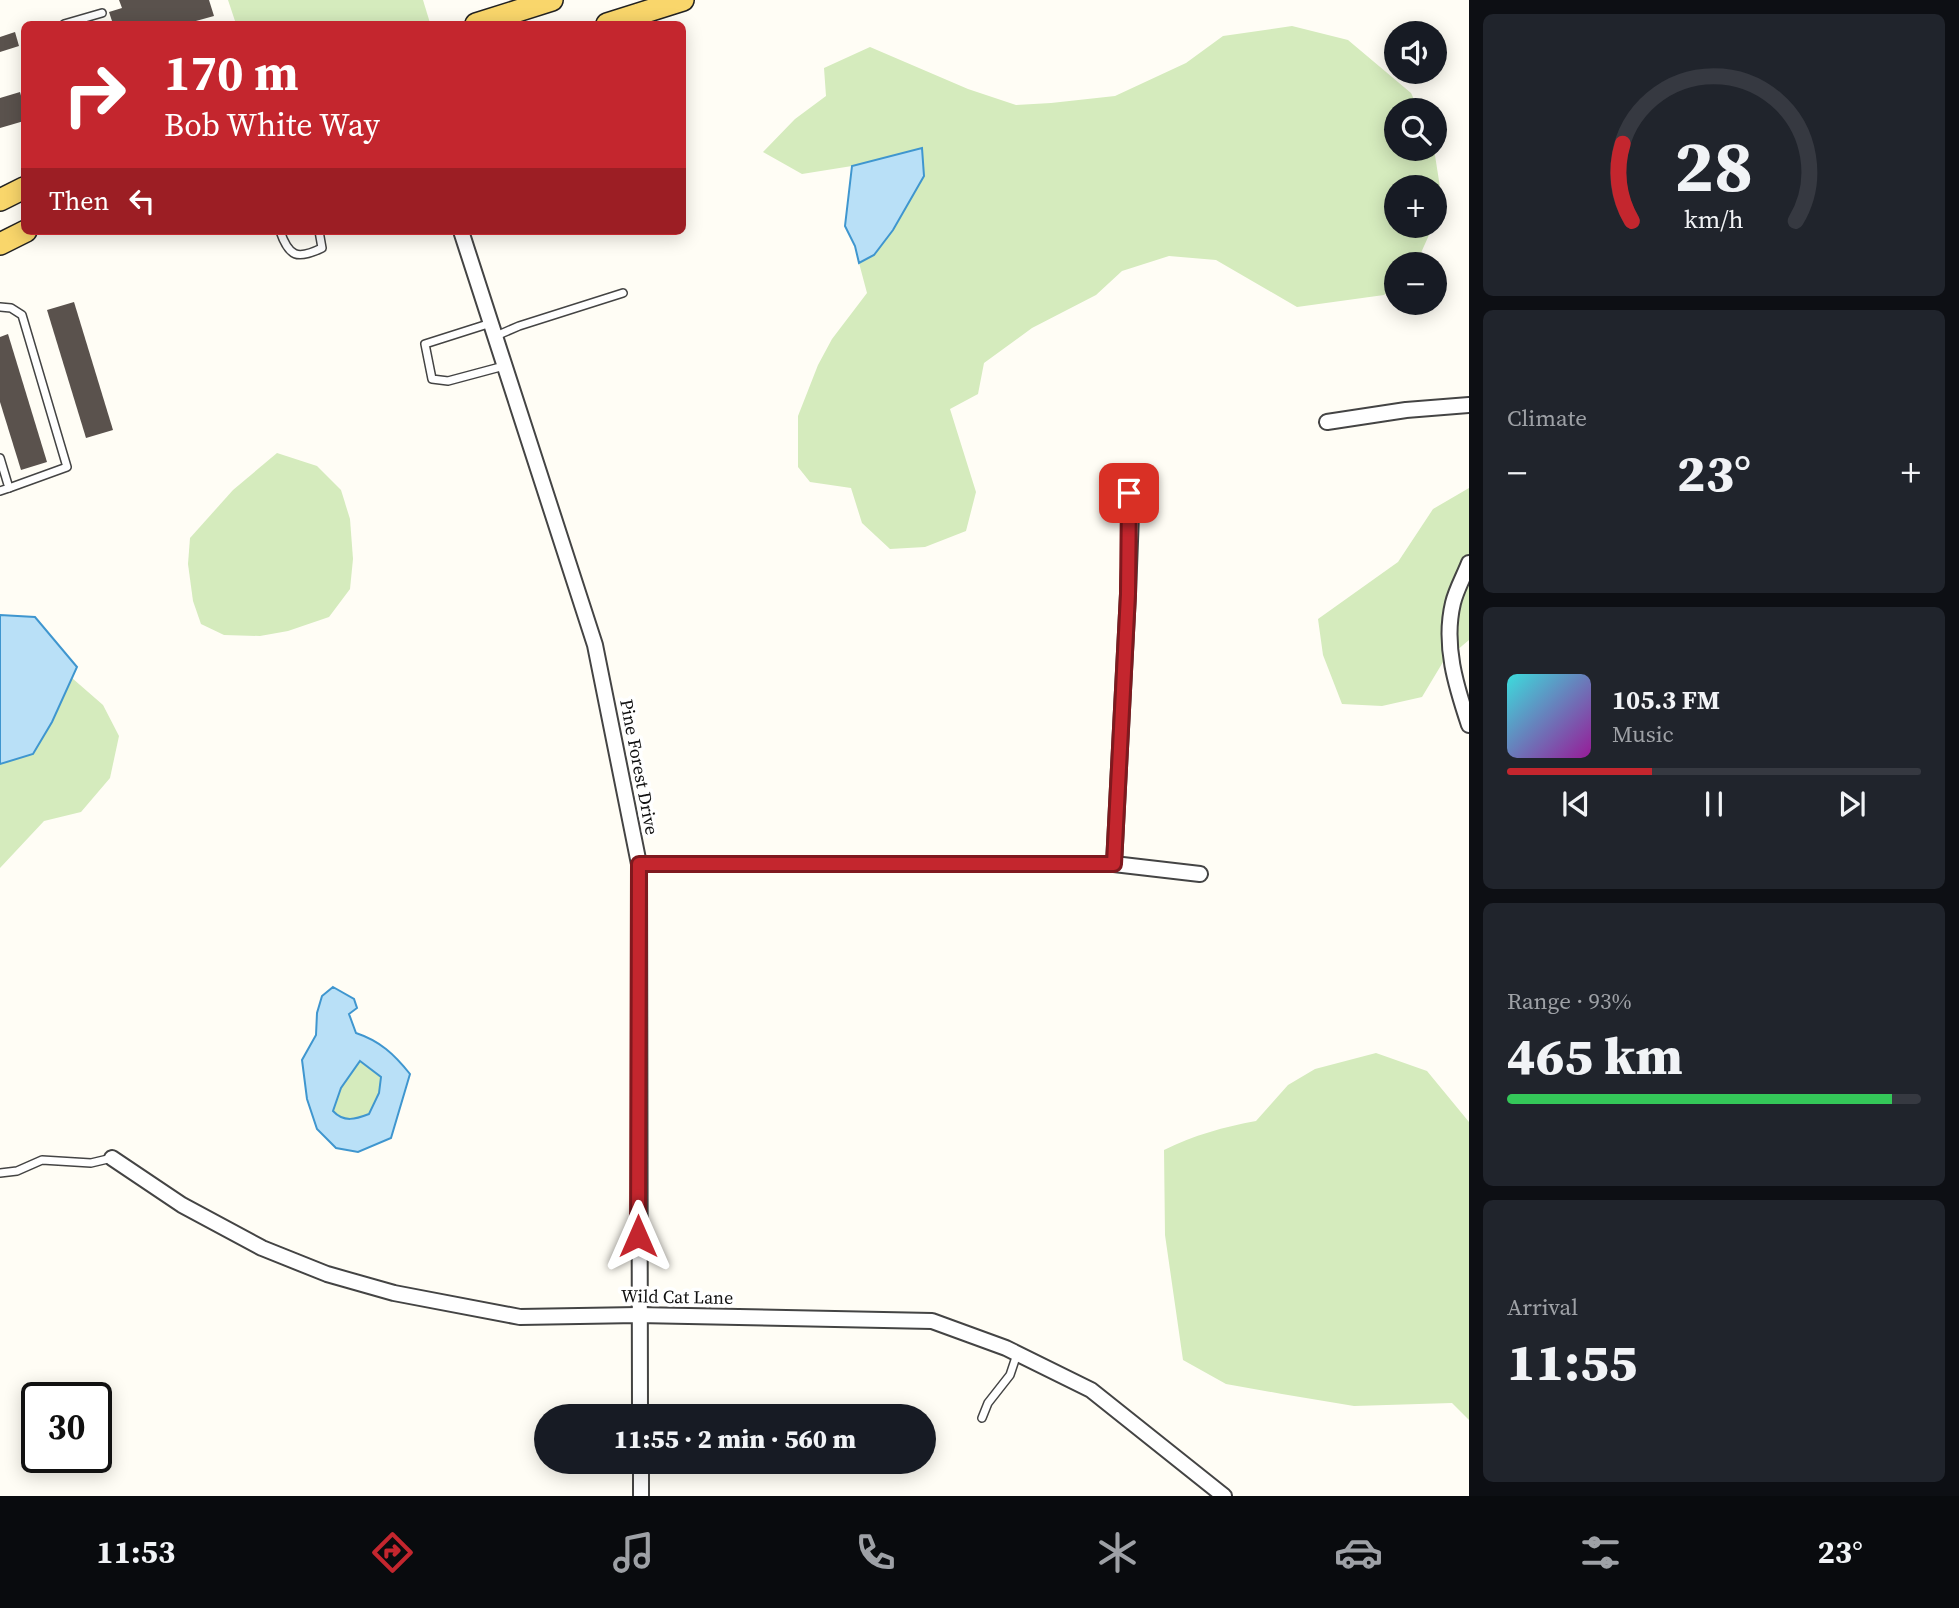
<!DOCTYPE html>
<html lang="en">
<head>
<meta charset="utf-8">
<style>
	:root { --surface:#171b24; --page:#20242c; --text:#f1f3f6; --muted:#9ea1a6; --line:#363941; --accent:#c4262e }
	body { margin:0; font-family:"Source Serif 4",serif; background:var(--page); color:var(--text); height:100vh; display:flex; flex-direction:column; font-size:26px; white-space:nowrap }
	* { box-sizing:border-box; margin:0 }
	p { font-size:23px; color:var(--muted) }
	.icon { flex:none; width:38px; height:38px; fill:none; stroke:currentColor; stroke-width:2; stroke-linecap:round; stroke-linejoin:round }
	.map { position:relative; flex:1; overflow:hidden }
	.details { display:flex; flex-direction:column; gap:14px; padding:14px; background:#0d0f14; width:490px }
	.details>* { flex:none }
	.guide { position:absolute; left:21px; top:21px; width:665px; height:214px; border-radius:10px; box-shadow:0 4px 18px #0003; background:#c4262e; color:#fff; overflow:hidden }
	.controls { position:absolute; left:1384px; top:21px; display:grid; gap:14px }
	.controls a { display:grid; place-items:center; width:63px; height:63px; border-radius:50%; background:var(--surface); box-shadow:0 4px 18px #0003; font-size:35px }
	.speed { position:absolute; left:21px; top:1382px; display:flex; gap:14px; font-size:35px; font-weight:700; text-align:center }
	.speed>* { display:grid; place-content:center; width:91px; height:91px; border-radius:50%; background:var(--surface); box-shadow:0 4px 18px #0003; line-height:1 }
	.speed .limit { border:4px solid #111; border-radius:10px; background:#fff; color:#111 }
	.pin { position:absolute; display:grid; place-items:center; width:60px; height:60px; color:#fff; margin:-30px; border-radius:14px; box-shadow:0 4px 10px #0006 }
	.me { position:absolute; width:77px; margin:-38px; rotate:0deg; stroke-linejoin:round; filter:drop-shadow(0 0 5px #0008) }
	.turn { display:flex; align-items:center; gap:24px; height:147px; padding:0 28px; font-size:32px }
	.turn .icon { width:91px; height:91px; stroke-width:2.5 }
	.turn b { display:block; font-size:49px; line-height:60px }
	.then { display:flex; align-items:center; height:66px; padding:0 28px; background:#0003; gap:14px; font-size:26px }
	.big { font-size:52px; font-weight:800; line-height:1.1 }
	.details .widget { flex:1; display:flex; flex-direction:column; justify-content:center; gap:10px; min-width:0; padding:0 24px; border-radius:10px; background:var(--page) }
	.details .dial { align-items:center; gap:0 }
	.dial svg { height:182px; overflow:visible; fill:none; stroke:var(--line); stroke-width:7; stroke-linecap:round; text-anchor:middle }
	.dial text { fill:var(--text); stroke:none }
	.song { display:flex; align-items:center; gap:21px }
	.cover { width:84px; height:84px; border-radius:10px; background:linear-gradient(135deg,hsl(180 70% 55%),hsl(300 70% 35%)) }
	.played { height:7px; border-radius:4px; background:linear-gradient(90deg,var(--accent) 35%,var(--line) 35%) }
	.keys { display:flex; justify-content:space-around; direction:ltr }
	.heat { display:flex; justify-content:space-between; align-items:center; font-size:38px; direction:ltr }
	.charge { height:10px; border-radius:5px; background:linear-gradient(90deg,#34c759 93%,var(--line) 0) }
	.trip { position:absolute; left:534px; top:1404px; width:402px; height:70px; border-radius:35px; background:var(--surface); box-shadow:0 4px 18px #0003; font-weight:800; line-height:70px; text-align:center }
	.dock { display:flex; height:112px; justify-content:space-around; align-items:center; background:#090b0e; color:var(--muted) }
	.dock .icon { width:49px; height:49px }
	.dock .active { color:var(--accent) }
	.dock b { font-size:32px; color:var(--text) }
	main { display:flex; flex:1; min-height:0 }
	.map>svg:first-child { display:block }
	.green { fill:#d5ebbd }
	.water { fill:#b9e0f7; stroke:#3f96cf; stroke-width:2; fill-rule:evenodd }
	.building { fill:#5a524d }
	.lines { fill:none; stroke-linecap:round; stroke-linejoin:round }
	.lane-casing { stroke:#444; stroke-width:10 }
	.street-casing { stroke:#444; stroke-width:18 }
	.primary-casing { stroke:#222; stroke-width:24 }
	.lane { stroke:#fff; stroke-width:7 }
	.street { stroke:#fff; stroke-width:14 }
	.primary { stroke:#f9d66b; stroke-width:21 }
	.route-casing { stroke:#7f191e; stroke-width:18 }
	.route { stroke:#c4262e; stroke-width:12 }
	.labels { text-anchor:middle; stroke-width:7; stroke-linejoin:round; paint-order:stroke }
	.street-label { font-size:18px; fill:#111; stroke:#fff }
</style>
</head>
<body>
<main>
<div class="map">
<svg width="1469" height="1496" viewBox="0 0 1469 1496">
	<rect width="100%" height="100%" fill="#fffdf5"/>
	<g class="green">
		<path d="M228 0H423L430 23 424 24H236Z"/>
		<path d="M1292 26 1348 40 1411 93 1419 110H1396V149H1434L1442 200 1435 221V187H1396V226H1433L1416 264H1396V285L1384 295 1297 307 1216 260 1169 256 1122 271 1096 295 1032 328 984 363 978 394 950 409 976 492 966 531 925 547 890 549 862 523 851 488 810 482 798 467V416L818 365 832 339 867 293 859 263 874 255 893 230 907 204 922 148 852 166 802 174 763 152 795 119 826 96 824 68 870 47 968 89 1016 105 1051 103 1115 96 1186 63 1223 36Z"/>
		<path d="M277 453 317 466 341 490 350 519 353 559 350 589 329 617 288 631 260 636 224 635 201 624 193 601 188 564 190 538 233 490Z"/>
		<path d="M1469 488V640L1443 662 1422 697 1382 706 1342 704 1323 655 1318 619 1398 562 1433 509Z"/>
		<path d="M72 678 103 705 119 736 110 778 81 812 44 821 0 868V764L33 754 52 722Z"/>
		<path d="M1376 1053 1427 1071 1469 1122V1420L1452 1403 1354 1406 1282 1394 1226 1384 1183 1360 1165 1235 1164 1150C1194 1135 1224 1127 1256 1121L1288 1085 1315 1069Z"/>
		<path d="M360 1061 381 1077 379 1093 369 1114C356 1119 344 1123 333 1112L341 1088Z"/>
	</g>
	<g class="water">
		<path d="M922 148 924 176 893 230 874 255 859 263 855 246 845 226 852 166Z"/>
		<path d="M0 615 35 617 77 667 52 722 33 754 0 764Z"/>
		<path d="M333 987 354 999 357 1008 349 1014 356 1033C380 1041 394 1054 410 1074L391 1138 358 1152 336 1148 317 1129 307 1099 302 1060 316 1035 317 1013 322 996ZM360 1061 381 1077 379 1093 369 1114C356 1119 344 1123 333 1111L341 1088Z"/>
	</g>
	<g class="building">
		<path d="M119 0H209L214 16 185 24H113L109 12 122 8Z"/>
		<path d="M15 32 19 46 0 52V37Z"/>
		<path d="M20 92 24 107V121L0 128V98Z"/>
		<path d="M74 302 113 430 86 438 47 310Z"/>
		<path d="M8 334 47 462 21 470 0 402V337Z"/>
	</g>
	<g class="lines">
		<defs>
			<g id="lane">
				<path d="M64 24 102 13"/>
				<path d="M280 231C289 257 297 260 322 248L319 231"/>
				<path d="M0 307 11 308 22 315 67 467 9 488"/>
				<path d="M491 323 425 344 432 379 448 381 504 366"/>
				<path d="M496 336 519 326 623 293"/>
				<path d="M0 458 9 488 0 491"/>
				<path d="M0 1173 17 1171 42 1160 91 1163 112 1158"/>
				<path d="M982 1418 988 1403 1010 1375 1017 1354"/>
			</g>
			<g id="street">
				<path d="M461 231 595 645 639 864 640 1416"/>
				<path d="M1327 422 1406 410 1469 405"/>
				<path d="M1469 563C1464 576 1456 590 1453 603 1443 645 1456 686 1469 725"/>
				<path d="M639 864H1114L1200 874"/>
				<path d="M1114 864 1128 594 1131 515 1129 493"/>
				<path d="M112 1158 182 1205 262 1248 327 1274 394 1293 520 1317 638 1315 932 1321 1006 1348 1091 1390 1224 1496"/>
				<path d="M641 1461V1496"/>
			</g>
			<g id="primary">
				<path d="M476 24 552 0"/>
				<path d="M607 24 683 0"/>
				<path d="M0 200 24 188"/>
				<path d="M0 244 26 231"/>
			</g>
		</defs>
		<use href="#lane" class="lane-casing"/>
		<use href="#street" class="street-casing"/>
		<use href="#primary" class="primary-casing"/>
		<use href="#lane" class="lane"/>
		<use href="#street" class="street"/>
		<use href="#primary" class="primary"/>
	</g>
	<g class="lines">
		<defs>
			<path id="route" d="M638 1236 639 864H1114L1128 594 1129 493"/>
		</defs>
		<use href="#route" class="route-casing"/>
		<use href="#route" class="route"/>
	</g>
	<g class="labels">
		<g class="street-label">
			<text transform="translate(639 767) rotate(79)" y="6">Pine Forest Drive</text>
			<text transform="translate(677 1297) rotate(1)" y="6">Wild Cat Lane</text>
		</g>
	</g>
</svg>
<div class="controls">
<a><svg class="icon" aria-label="sound" viewBox="0 0 24 24"><path d="M4 9h4l5-4v14l-5-4H4zM17 9q2 3 0 6"/></svg></a>
<a><svg class="icon" aria-label="search" viewBox="0 0 24 24"><circle cx="10" cy="10" r="6"/><path d="M15 15l6 6"/></svg></a>
<a>+</a>
<a>−</a>
</div>
<div class="speed"><div class="limit">30</div></div>
<div class="pin" style="left:1129px;top:493px;background:#d93025"><svg class="icon" aria-label="arrive" viewBox="0 0 24 24"><path d="M6 21V4h12l-3 4 3 4H6"/></svg></div>
<svg class="me" style="left:638px;top:1236px" viewBox="-20 -20 40 40"><path d="M0-17L14 15 0 8-14 15z" fill="#c4262e" stroke="#fff" stroke-width="4"/></svg>
<div class="trip">11:55 · 2 min · 560 m</div>
<div class="guide">
<div class="turn"><svg class="icon" aria-label="right" viewBox="0 0 24 24"><path d="M7 20v-9h11M14 6l5 5-5 5"/></svg><div><b>170 m</b>Bob White Way</div></div>
<div class="then">Then<svg class="icon" aria-label="left" viewBox="0 0 24 24"><path d="M17 20v-9H6M10 6l-5 5 5 5"/></svg></div>
</div>
</div>
<section class="details">
<div class="widget dial"><svg viewBox="0 0 100 80">
<path d="M14 69A42 42 0 1 1 86 69"/>
<path d="M14 69A42 42 0 0 1 10 35" stroke="#c4262e"/>
<text x="50" y="56" font-size="32" font-weight="700">28</text>
<text x="50" y="72" font-size="11">km/h</text>
</svg></div>
<div class="widget"><p>Climate</p>
<div class="heat"><a>−</a><b class="big">23°</b><a>+</a></div>
</div>
<div class="widget">
<div class="song"><i class="cover"></i><div><b>105.3 FM</b><p>Music</p></div></div>
<div class="played"></div>
<div class="keys"><svg class="icon" aria-label="previous" viewBox="0 0 24 24"><path d="M18 5L8 12l10 7zM5 5v14"/></svg><svg class="icon" aria-label="pause" viewBox="0 0 24 24"><path d="M8 5v14M16 5v14"/></svg><svg class="icon" aria-label="next" viewBox="0 0 24 24"><path d="M6 5l10 7-10 7zM19 5v14"/></svg></div>
</div>
<div class="widget"><p>Range · 93%</p><b class="big">465 km</b><div class="charge"></div></div>
<div class="widget"><p>Arrival</p><b class="big">11:55</b></div>
</section>
</main>
<nav class="dock">
<b>11:53</b>
<svg class="icon active" aria-label="directions" viewBox="0 0 24 24"><path d="M12 3l9 9-9 9-9-9zM9 14v-3h6M13 9l2 2-2 2"/></svg>
<svg class="icon" aria-label="music" viewBox="0 0 24 24"><path d="M9 18V5l10-2v13"/><circle cx="6" cy="18" r="3"/><circle cx="16" cy="16" r="3"/></svg>
<svg class="icon" aria-label="phone" viewBox="0 0 24 24"><path d="M5 4h4l2 5-3 2q2 4 5 5l2-3 5 2v4C11 20 4 13 5 4z"/></svg>
<svg class="icon" aria-label="climate" viewBox="0 0 24 24"><path d="M12 3v18M4 7l16 10M4 17L20 7"/></svg>
<svg class="icon" aria-label="car" viewBox="0 0 24 24"><path d="M5 17H2v-5l4-1 3-4h7l3 4 3 1v5h-3M9 17h6M6 11h13"/><circle cx="7" cy="17" r="2"/><circle cx="17" cy="17" r="2"/></svg>
<svg class="icon" aria-label="filters" viewBox="0 0 24 24"><path d="M4 7h16M4 17h16"/><circle cx="9" cy="7" r="2"/><circle cx="15" cy="17" r="2"/></svg>
<b>23°</b>
</nav>
</body>
</html>
